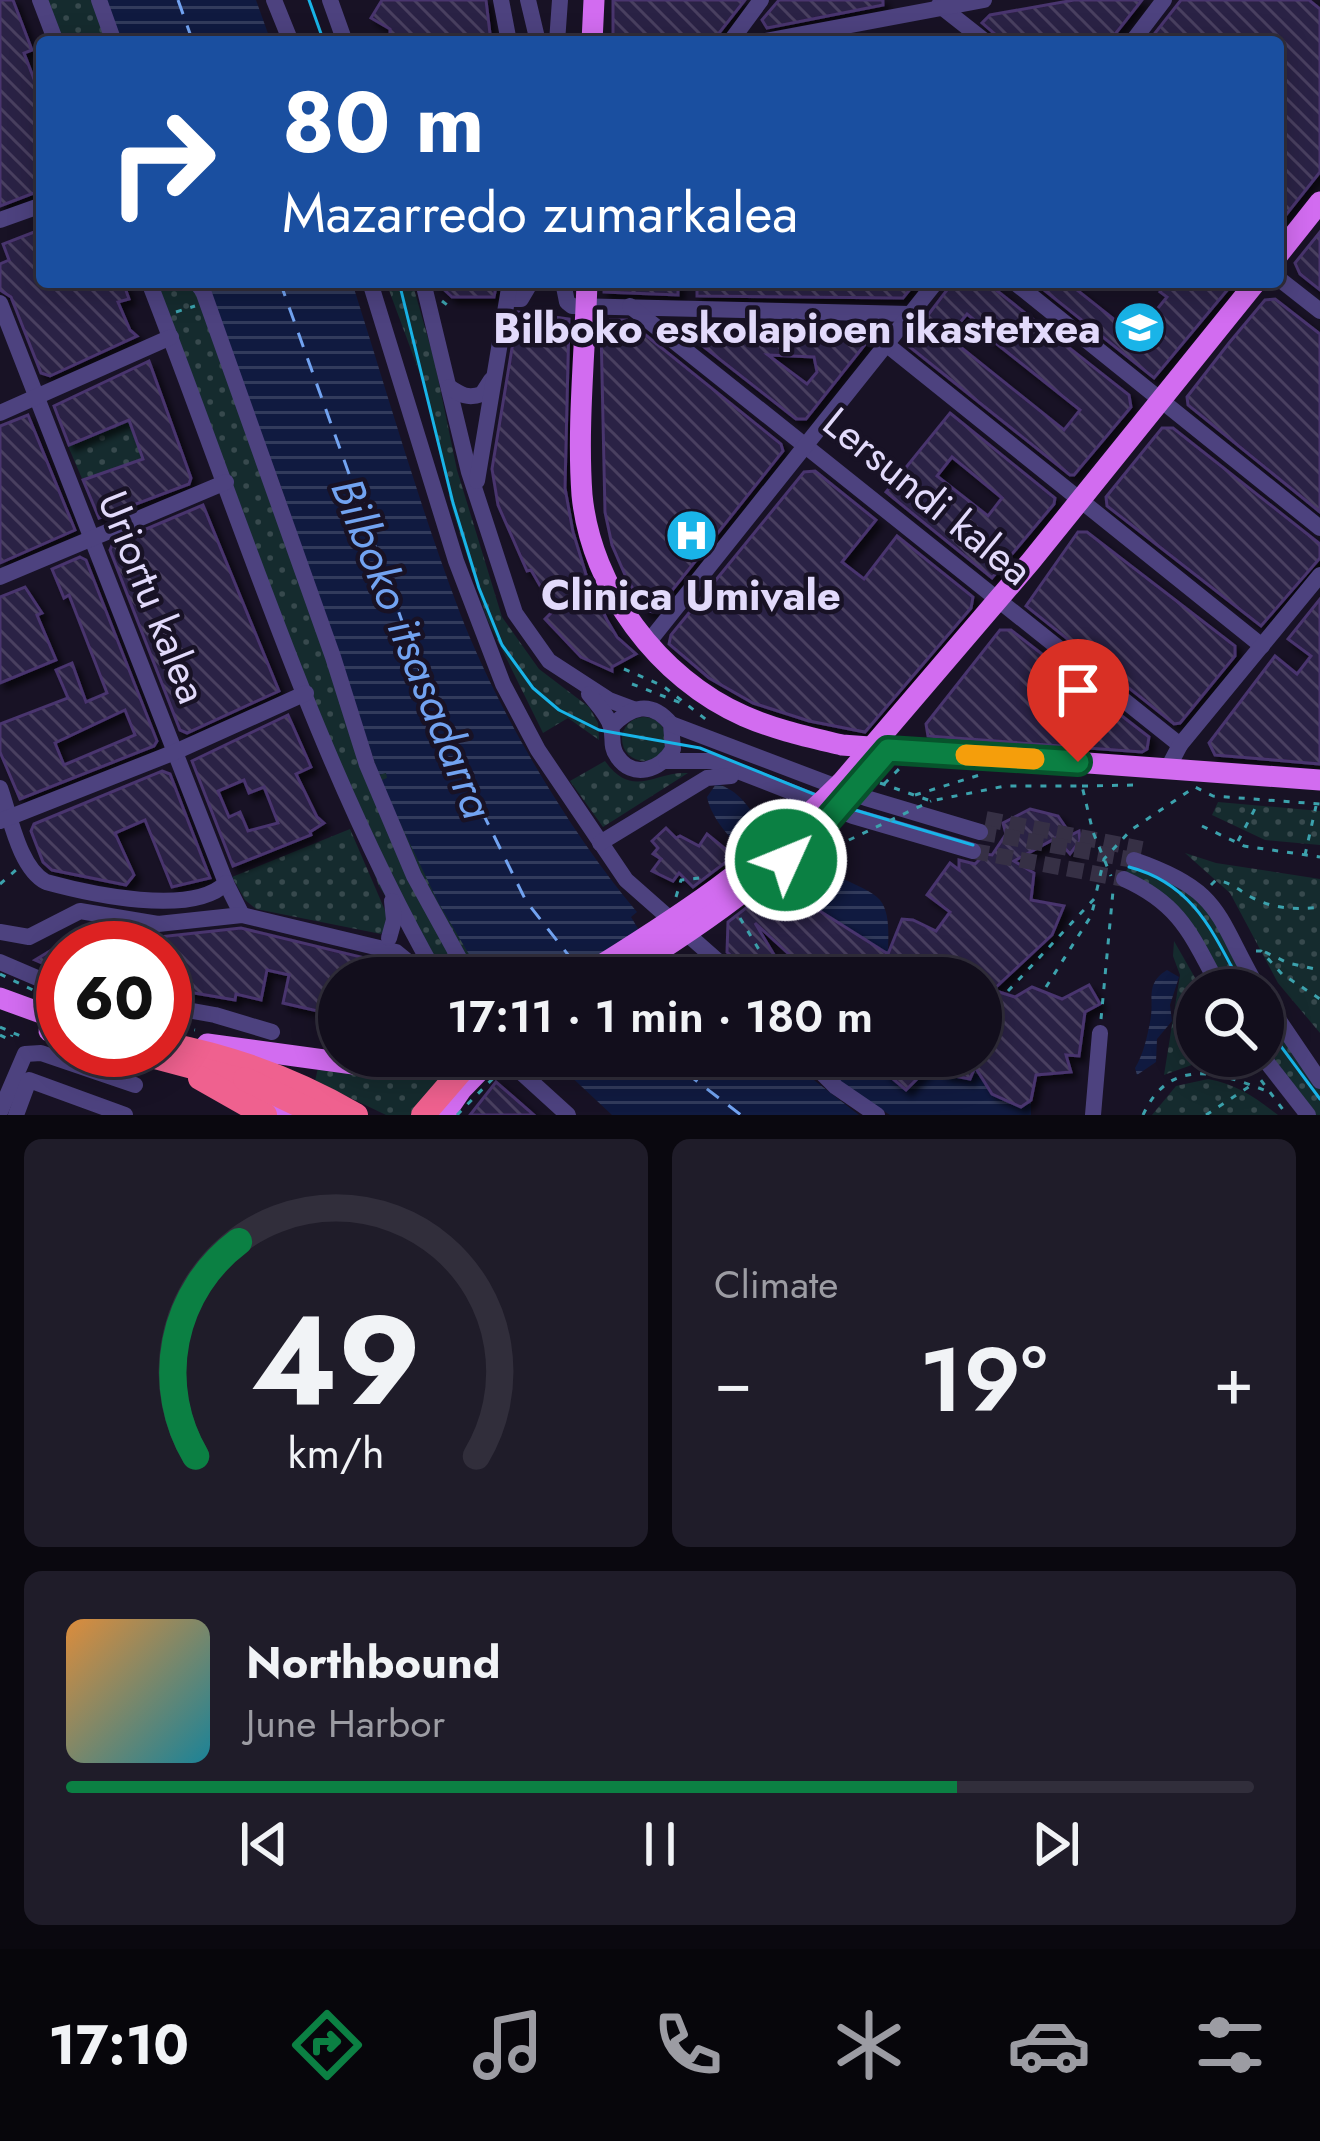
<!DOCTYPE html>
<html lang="en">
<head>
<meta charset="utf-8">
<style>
	:root { --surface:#120e1c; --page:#1f1c29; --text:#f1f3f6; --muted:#9c9ca3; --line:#312e3b; --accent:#0b8043 }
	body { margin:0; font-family:Jost,sans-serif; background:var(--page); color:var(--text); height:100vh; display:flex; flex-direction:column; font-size:45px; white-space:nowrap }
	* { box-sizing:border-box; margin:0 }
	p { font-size:39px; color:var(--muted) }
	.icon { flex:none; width:66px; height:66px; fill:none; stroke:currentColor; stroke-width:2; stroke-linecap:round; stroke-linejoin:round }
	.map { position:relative; height:1115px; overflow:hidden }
	.drawer { display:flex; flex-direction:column; gap:24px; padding:24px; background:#0a080f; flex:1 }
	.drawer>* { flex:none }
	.banner { position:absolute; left:36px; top:36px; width:1248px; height:252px; border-radius:12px; box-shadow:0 6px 30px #0003,0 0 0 3px var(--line); background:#1a4fa0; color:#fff; overflow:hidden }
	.tools { position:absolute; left:1176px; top:969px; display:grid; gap:24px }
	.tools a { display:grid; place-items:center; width:108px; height:108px; border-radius:50%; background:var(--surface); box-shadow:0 6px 30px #0003,0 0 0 3px var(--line); font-size:60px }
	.speed { position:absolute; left:36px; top:921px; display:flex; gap:24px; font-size:60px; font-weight:700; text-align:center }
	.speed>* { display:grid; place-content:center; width:156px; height:156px; border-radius:50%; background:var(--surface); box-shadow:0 6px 30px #0003,0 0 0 3px var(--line); line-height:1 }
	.speed .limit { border:18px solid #d22; background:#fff; color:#111 }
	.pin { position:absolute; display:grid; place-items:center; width:102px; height:102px; color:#fff; margin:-123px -51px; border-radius:50% 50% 50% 0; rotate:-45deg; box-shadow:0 0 12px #0007 }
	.pin .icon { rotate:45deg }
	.me { position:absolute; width:132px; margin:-66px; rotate:46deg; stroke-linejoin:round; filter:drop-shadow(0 0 9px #0008) }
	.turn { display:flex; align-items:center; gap:42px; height:252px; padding:0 48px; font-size:54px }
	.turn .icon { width:156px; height:156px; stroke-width:2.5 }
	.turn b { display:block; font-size:84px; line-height:102px }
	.big { font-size:90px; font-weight:600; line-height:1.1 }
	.drawer .tile { flex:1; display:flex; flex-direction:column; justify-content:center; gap:18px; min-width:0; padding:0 42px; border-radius:18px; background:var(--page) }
	.drawer .dial { align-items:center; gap:0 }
	.dial svg { height:312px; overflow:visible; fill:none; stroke:var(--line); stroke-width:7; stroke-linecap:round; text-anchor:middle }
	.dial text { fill:var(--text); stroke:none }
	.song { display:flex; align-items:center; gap:36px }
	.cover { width:144px; height:144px; border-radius:18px; background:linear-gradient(135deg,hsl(30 70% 55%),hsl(190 70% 35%)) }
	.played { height:12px; border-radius:6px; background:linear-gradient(90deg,var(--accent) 75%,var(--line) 75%) }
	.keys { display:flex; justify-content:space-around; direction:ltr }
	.heat { display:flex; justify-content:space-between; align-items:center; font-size:66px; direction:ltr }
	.drawer .tiles { flex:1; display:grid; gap:24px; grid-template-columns:1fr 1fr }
	.tile:last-child { grid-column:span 2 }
	.trip { position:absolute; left:318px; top:957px; width:684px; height:120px; border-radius:60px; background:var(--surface); box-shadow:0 6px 30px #0003,0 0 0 3px var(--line); font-weight:600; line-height:120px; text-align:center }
	.tab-bar { display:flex; height:192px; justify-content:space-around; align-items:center; background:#07060b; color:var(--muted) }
	.tab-bar .icon { width:84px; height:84px }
	.tab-bar .selected { color:var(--accent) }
	.tab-bar b { font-size:54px; color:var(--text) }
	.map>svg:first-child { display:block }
	.green { fill:url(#green-dots) }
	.water { fill:url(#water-rules) }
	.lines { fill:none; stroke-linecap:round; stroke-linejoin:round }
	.ferry { stroke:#72a3f1; stroke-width:3; stroke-dasharray:15 12; stroke-linecap:butt }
	.building { fill:url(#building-back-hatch); stroke:#48346e; stroke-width:3; fill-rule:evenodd; filter:url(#shadow) }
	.minor-tunnel { stroke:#363045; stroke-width:16; stroke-dasharray:16 8; stroke-linecap:butt }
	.path { stroke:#3ca2ad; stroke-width:3; stroke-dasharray:6 9; stroke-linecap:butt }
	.minor { stroke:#4d427f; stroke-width:16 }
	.major { stroke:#d26cf0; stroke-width:21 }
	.highway { stroke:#ef618f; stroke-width:24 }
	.tram { stroke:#19b4e8; stroke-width:3 }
	.path-bridge { stroke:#3ca2ad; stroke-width:3; stroke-dasharray:6 9; stroke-linecap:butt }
	.major-bridge { stroke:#d26cf0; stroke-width:21 }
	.route-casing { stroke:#07532c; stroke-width:30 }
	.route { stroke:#0b8043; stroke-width:21 }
	.slow { stroke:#f59e0b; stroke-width:21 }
	.labels { text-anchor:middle; stroke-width:9; stroke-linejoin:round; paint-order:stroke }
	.poi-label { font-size:42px; font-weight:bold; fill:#e2dafb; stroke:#181225; text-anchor:end }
	.street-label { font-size:42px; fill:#e2dafb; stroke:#181225 }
	.water-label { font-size:45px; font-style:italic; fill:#72a3f1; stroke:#181225 }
</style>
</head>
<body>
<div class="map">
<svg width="1320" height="1115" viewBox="0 0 1320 1115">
	<defs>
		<pattern id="green-dots" width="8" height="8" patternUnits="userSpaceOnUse" patternTransform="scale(3)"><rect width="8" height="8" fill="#152b2e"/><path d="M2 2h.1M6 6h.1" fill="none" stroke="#37494d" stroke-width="1.8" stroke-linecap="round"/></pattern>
		<pattern id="water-rules" width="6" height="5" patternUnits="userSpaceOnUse" patternTransform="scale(3)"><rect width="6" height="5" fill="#101a40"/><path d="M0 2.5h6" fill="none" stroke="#323b5c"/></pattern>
		<pattern id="building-back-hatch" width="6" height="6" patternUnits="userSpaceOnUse" patternTransform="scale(3)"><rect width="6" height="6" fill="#2c2044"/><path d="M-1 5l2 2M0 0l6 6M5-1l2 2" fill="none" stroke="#4a4060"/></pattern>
		<filter id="shadow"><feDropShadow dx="5.5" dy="5.5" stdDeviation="3" flood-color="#0009"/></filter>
	</defs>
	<rect width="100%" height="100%" fill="#181225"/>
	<g class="green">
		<path d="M44 0H103L118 42H59Z"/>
		<path d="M149 282H205L268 463 277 475 379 775 386 772 388 778 381 781 483 978H437L379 886Z"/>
		<path d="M386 282H412L434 359 457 470 502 617 539 669 589 707 598 723 599 740 568 718 543 733 487 619 453 512 424 385Z"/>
		<path d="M129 420 143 459 83 481 68 446Z"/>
		<circle cx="644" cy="739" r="22"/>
		<path d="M605 761C633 800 654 771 688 773L603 827 570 781Z"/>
		<path d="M1218 802 1320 811V845L1265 840 1212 815Z"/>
		<path d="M350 829 390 922 381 934 256 909 245 900 232 877Z"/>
		<path d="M1185 853 1216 863 1320 879V1033L1278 983 1230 893Z"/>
		<path d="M1130 863C1213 889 1215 918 1254 990H1226L1189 924 1124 876Z"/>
		<path d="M1174 941 1202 990H1197V1056H1240L1239 1072 1200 1062 1164 1075 1180 975 1173 956Z"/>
		<path d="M1263 1006 1320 1085V1115H1312L1263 1051Z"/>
		<path d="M446 1056H460L413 1115H386L315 1081 318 1068 425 1064Z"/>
		<path d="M1208 1079C1236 1084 1256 1098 1278 1115H1152L1176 1086Z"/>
	</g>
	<g class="water">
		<path d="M103 0H256L271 42H118Z"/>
		<path d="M205 282H352C387 392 419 505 460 613 498 712 569 831 637 912L631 917 665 973 683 967 693 978H483L438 902 380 781 387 778 386 773 379 775 277 475 268 463Z"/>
		<path d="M716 784C748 791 758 829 781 848 806 868 867 884 880 900 891 914 888 938 888 954 841 924 718 853 707 797Z"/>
		<path d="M1167 970 1179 977 1170 1005 1172 1021 1157 1039 1156 1062 1137 1075 1135 1068C1143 1055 1147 1038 1150 1022 1155 1000 1144 984 1167 970Z"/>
		<path d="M549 1056H783L859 1115H612Z"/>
		<path d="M812 1056H880L886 1073 906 1090 930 1066 942 1069 944 1074 970 1079 974 1061 992 1094 1021 1107 1031 1100V1115H890L838 1081Z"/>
	</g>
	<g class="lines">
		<g class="ferry">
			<path d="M178 0 193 42"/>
			<path d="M280 282 439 724 526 901 580 970"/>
			<path d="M664 1056 741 1115"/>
		</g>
	</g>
	<g class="building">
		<path d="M0 0H13L32 50 24 53 34 79 42 76V190L0 206Z"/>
		<path d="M382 0H486L491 42H390V29L371 18Z"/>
		<path d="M613 0H745L716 37 693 42H613Z"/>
		<path d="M779 0H883V5L767 28 762 20Z"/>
		<path d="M1074 0H1142L1109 42H1004L982 23 990 15Z"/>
		<path d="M1181 0H1309L1320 9V172L1278 225V42H1148Z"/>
		<path d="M42 229V282H123L129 299 118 302 130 330 137 336 50 376 41 373 11 297 0 290V264L9 260 3 244Z"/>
		<path d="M1320 232V290L1300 274 1295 263Z"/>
		<path d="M436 282H497L494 297H452Z"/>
		<path d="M604 282H678V295L604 292Z"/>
		<path d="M697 282H916L903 298 697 296Z"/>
		<path d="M953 282H986L1129 395 1131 407 1074 475H1070L906 344ZM967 314 990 333 988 337 1080 410 1064 430 948 337Z"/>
		<path d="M1034 282H1067L1135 336 1167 297 1160 292 1167 282H1234L1154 378Z"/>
		<path d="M1275 299 1320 334V512L1188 405 1187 397 1229 343 1265 300Z"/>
		<path d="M518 312 569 319 565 488 573 532 588 581 607 620 617 637 636 654 612 667V671L581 657 545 619 554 610 531 570 527 571 498 505 492 469Z"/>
		<path d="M610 320H627L781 444 783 451 655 612 646 611 626 577 612 545 605 512 601 328Z"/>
		<path d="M694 325 868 328 871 337 806 419H796L690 336ZM768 355 814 357 817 372 807 384Z"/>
		<path d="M149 361 191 478 189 484 99 518 83 480 143 459 129 420 69 445 54 406Z"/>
		<path d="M950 413 1055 498 1054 504 992 578 886 492ZM952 457 1002 498 988 516 937 476Z"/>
		<path d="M28 415 75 530 0 563V426Z"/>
		<path d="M1162 428H1173L1320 544V558L1261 626 1107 506 1106 497Z"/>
		<path d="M815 471 876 520 842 562 864 579 897 536 973 597 971 608 865 732 809 721 753 703 709 678 669 644 671 635 804 472Z"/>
		<path d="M203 505 279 691 187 733 180 730 110 550 113 543Z"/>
		<path d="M1078 532H1087L1235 646V656L1180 723 1174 724 1026 606Z"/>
		<path d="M80 557 86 560 157 741 154 746 20 799 0 752V724L68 698 56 670 72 663 86 702 107 693 69 595 64 598 52 569ZM125 710 135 735 64 765 55 743Z"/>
		<path d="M25 587 42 613 37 615 56 660 0 683V597Z"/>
		<path d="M1320 599V764L1215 755 1209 743 1275 656 1297 674 1311 656 1288 639Z"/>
		<path d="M1000 630H1011L1149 737 1147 749 1142 752 928 736 926 724Z"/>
		<path d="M288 715 311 767 296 774 317 817 324 823 310 832 311 835 233 866 192 761ZM244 780 249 793 264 787 278 823 248 831 240 812 229 817 218 791Z"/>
		<path d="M162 771 170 774 210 878 172 887 145 820 115 833 134 875 126 885 52 870 43 862 31 831 34 824Z"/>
		<path d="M1030 809 1058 816 1071 835 1079 831 1080 841 1070 854 1056 838 1014 861 1034 873 1031 900 1064 906 1052 935 993 990 1015 997 1032 987 1062 999 1089 985 1100 1004 1085 1012 1079 1056 1066 1055 1071 1072 1036 1075 1031 1100 1021 1107 992 1094 975 1067 970 1079 944 1074 942 1069 930 1066 906 1090 886 1073 878 1056H981V978H815L755 923 788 978H767L756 958 746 969 727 952 728 922 777 884 888 954 902 919 913 920 936 931 950 912 927 895 950 863 959 870V860L975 864 985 854 992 855 1006 834 1003 823Z"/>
		<path d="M666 828 676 838 680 836 699 846 707 834 734 856 693 887 679 873 673 881 652 871 661 859 653 854 658 848 652 841Z"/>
		<path d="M91 926 159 937 241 928 390 964 405 978H339V1011L323 1008 322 1012 283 1003 289 975 267 970 261 1000 236 994 235 1000 165 988V948H63V972L35 960Z"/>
		<path d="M496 1082 511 1095 534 1115H470Z"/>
	</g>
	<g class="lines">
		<g class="minor-tunnel">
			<path d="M986 819 1142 849"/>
			<path d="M980 832 1134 860"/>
			<path d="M973 851 1124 879"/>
		</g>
		<g class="path">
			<path d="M305 42 319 37"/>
			<path d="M442 301 451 308"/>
			<path d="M176 312 195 306"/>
			<path d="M528 312 555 316V309"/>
			<path d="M624 669 663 686 708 721"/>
			<path d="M632 684 681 703"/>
			<path d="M880 783 931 801 1005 786H1082L1093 832 1111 876"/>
			<path d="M884 784 902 766"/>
			<path d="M1082 786 1138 785"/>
			<path d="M915 795 986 773"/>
			<path d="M1202 826 1244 846 1320 857"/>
			<path d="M1238 841 1259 801"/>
			<path d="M1305 855 1316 806"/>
			<path d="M0 884 16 870"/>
			<path d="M1211 885 1216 880C1230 882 1239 890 1251 897 1273 909 1296 910 1320 907"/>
			<path d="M676 897 681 880 699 878"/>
			<path d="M740 918 776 978"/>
			<path d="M1256 951H1261L1282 974 1320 999"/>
			<path d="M1265 952 1288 963 1320 970"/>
			<path d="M1046 987 1091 916 1095 901"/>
			<path d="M1008 991 1095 898 1104 859 1131 830 1195 787 1213 796 1320 804"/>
			<path d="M1101 1019 1113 891"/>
			<path d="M165 1024 195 1030"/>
			<path d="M0 1027 25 1038"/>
			<path d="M0 1035 10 1040 12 1035"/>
			<path d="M1243 1056 1287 1115"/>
			<path d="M1143 1115C1170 1055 1221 1073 1269 1092"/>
			<path d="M1206 1115 1250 1086"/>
		</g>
		<g class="minor">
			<path d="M40 0 56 42"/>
			<path d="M99 0 114 42"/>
			<path d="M274 0 291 42"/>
			<path d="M330 0 345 42"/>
			<path d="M501 0 509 42"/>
			<path d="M528 0 538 42"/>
			<path d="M939 5 986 42"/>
			<path d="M557 42 560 0"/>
			<path d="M730 42 761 0"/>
			<path d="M760 42 984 0"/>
			<path d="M1132 42 1164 0"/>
			<path d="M0 220 42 205"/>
			<path d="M1278 278 1320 311"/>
			<path d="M149 282C240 515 314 760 438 978"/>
			<path d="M196 282 203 291 333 657 367 765 414 876 470 978"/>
			<path d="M370 282 456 561 503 684 538 750 626 880 737 978"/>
			<path d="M423 282 469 472 515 613 549 661 609 700 633 709"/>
			<path d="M563 282 567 302 572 306 910 314"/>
			<path d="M1014 282 1320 528"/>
			<path d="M508 299H521L531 282"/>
			<path d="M0 303 226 883 242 915"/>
			<path d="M630 306 1180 745"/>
			<path d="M886 344 1262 646"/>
			<path d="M449 387C461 395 468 399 482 394L491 380"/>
			<path d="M0 413 171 337"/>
			<path d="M477 481 510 282"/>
			<path d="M0 577 226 482"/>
			<path d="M647 644 936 282"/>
			<path d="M589 694C597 704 608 715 611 727 614 738 610 746 617 756 632 780 661 770 673 749L671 724C651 700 631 706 611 727"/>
			<path d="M671 724 866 798 980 832"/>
			<path d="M666 761H712L853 816 973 851"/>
			<path d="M1168 768 1180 745 1320 575"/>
			<path d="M0 788C10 815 19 868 46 882 90 894 192 917 226 883"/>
			<path d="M0 821 175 752 306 693"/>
			<path d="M600 843 707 778 731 776"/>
			<path d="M1134 860C1224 891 1215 915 1259 990"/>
			<path d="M1124 879C1182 905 1192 937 1221 990"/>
			<path d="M0 932 29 937 80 911 158 924 242 915 396 952 428 978"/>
			<path d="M389 938 394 920 392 901"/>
			<path d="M0 962 63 989"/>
			<path d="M1263 997 1320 1081"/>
			<path d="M165 1006 215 1015 272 1032"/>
			<path d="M503 1056 568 1115"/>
			<path d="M805 1056 836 1087 877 1115"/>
			<path d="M1262 1056 1308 1115"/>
			<path d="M0 1112 25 1054 41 1053 135 1085"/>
			<path d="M16 1115 29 1080 125 1115"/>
			<path d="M1093 1115 1100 1033"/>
		</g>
		<g class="major">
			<path d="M592 42 594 0"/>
			<path d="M1278 255 1320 202"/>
			<path d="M587 282C585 351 577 427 582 495 591 588 659 679 744 716 776 730 809 737 842 745L1320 780"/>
			<path d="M841 783 1031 561 1256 282"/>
			<path d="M49 1031 63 1034"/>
			<path d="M207 1044 368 1066 426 1056"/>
			<path d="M247 1094 289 1115"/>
			<path d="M444 1115 461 1090 494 1056"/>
		</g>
		<g class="highway">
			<path d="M165 1044C233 1057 296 1080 356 1115"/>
			<path d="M136 1052 256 1084"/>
			<path d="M200 1078 265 1115"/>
			<path d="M245 1079 320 1115"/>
			<path d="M423 1115 474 1056"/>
		</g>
		<g class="tram">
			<path d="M309 0 324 42"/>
			<path d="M399 282 453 503 479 588 502 645 533 688 559 710 599 730 700 748 848 808 973 845"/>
			<path d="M1129 867C1195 884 1214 935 1244 990"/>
			<path d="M1263 1022 1320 1099"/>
		</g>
		<g class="path-bridge">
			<path d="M786 881 849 840 931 801"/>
			<path d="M0 974 35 991"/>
			<path d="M457 1115 515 1056"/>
		</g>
		<g class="major-bridge">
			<path d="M580 978C676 919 761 863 841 783"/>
			<path d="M616 978C716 917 788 864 866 777"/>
			<path d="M0 998 52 1017"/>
		</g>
	</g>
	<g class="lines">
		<defs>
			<path id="route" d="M786 860 819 830 888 750 1078 762"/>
		</defs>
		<use href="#route" class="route-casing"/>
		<use href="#route" class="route"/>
		<path class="slow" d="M966 755 1034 759"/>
	</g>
	<defs>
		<symbol id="university-disc" viewBox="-11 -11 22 22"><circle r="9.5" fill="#19b4e8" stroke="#181225"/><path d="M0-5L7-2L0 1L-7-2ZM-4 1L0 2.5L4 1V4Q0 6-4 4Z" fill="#fff"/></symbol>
		<symbol id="hospital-disc" viewBox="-11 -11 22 22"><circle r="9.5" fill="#19b4e8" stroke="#181225"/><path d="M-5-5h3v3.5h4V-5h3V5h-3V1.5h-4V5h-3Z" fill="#fff"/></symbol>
	</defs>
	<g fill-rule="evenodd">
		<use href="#university-disc" x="1110" y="298" width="59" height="59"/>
		<use href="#hospital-disc" x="662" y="506" width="59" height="59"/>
	</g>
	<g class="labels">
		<g class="poi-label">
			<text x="1101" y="343">Bilboko eskolapioen ikastetxea</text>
			<text x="691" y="610" text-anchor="middle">Clinica Umivale</text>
		</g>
		<g class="street-label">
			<text transform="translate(928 496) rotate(39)" y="15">Lersundi kalea</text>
			<text transform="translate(153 597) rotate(68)" y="15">Uriortu kalea</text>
		</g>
		<g class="water-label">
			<text transform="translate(413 648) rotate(68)" y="16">Bilboko itsasadarra</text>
		</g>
	</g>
</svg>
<div class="tools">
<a><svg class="icon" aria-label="search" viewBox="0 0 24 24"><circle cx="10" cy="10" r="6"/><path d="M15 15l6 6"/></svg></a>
</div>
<div class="speed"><div class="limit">60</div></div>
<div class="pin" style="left:1078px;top:762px;background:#d93025"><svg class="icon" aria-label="arrive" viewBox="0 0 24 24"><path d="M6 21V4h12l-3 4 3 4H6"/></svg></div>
<svg class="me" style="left:786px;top:860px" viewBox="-20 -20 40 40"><circle r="17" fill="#0b8043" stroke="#fff" stroke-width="3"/><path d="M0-11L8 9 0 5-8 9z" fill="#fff"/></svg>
<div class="trip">17:11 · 1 min · 180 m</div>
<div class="banner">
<div class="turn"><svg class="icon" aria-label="right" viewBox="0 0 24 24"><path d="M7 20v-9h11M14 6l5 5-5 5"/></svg><div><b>80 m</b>Mazarredo zumarkalea</div></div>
</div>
</div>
<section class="drawer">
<div class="tiles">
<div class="tile dial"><svg viewBox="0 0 100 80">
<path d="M14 69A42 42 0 1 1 86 69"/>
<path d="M14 69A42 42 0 0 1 25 14" stroke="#0b8043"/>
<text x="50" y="56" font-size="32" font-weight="700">49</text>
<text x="50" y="72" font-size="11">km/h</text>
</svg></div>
<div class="tile"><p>Climate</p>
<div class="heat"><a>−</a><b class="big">19°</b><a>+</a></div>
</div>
<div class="tile">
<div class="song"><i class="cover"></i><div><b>Northbound</b><p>June Harbor</p></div></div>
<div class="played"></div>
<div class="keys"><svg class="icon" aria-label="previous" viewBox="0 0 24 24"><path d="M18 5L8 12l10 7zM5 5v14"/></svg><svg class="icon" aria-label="pause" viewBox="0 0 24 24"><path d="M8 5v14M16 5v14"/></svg><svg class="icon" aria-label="next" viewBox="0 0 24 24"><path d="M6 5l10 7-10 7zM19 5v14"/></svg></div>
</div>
</div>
</section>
<nav class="tab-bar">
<b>17:10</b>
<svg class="icon selected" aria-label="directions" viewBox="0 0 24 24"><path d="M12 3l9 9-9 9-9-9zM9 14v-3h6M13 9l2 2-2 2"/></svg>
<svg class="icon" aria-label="music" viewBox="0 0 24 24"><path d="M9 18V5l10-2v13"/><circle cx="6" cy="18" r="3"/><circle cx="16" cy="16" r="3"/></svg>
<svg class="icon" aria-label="phone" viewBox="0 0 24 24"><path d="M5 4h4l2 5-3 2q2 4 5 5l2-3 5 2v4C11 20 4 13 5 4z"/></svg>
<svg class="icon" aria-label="climate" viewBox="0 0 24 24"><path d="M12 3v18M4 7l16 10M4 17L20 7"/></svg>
<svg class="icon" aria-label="car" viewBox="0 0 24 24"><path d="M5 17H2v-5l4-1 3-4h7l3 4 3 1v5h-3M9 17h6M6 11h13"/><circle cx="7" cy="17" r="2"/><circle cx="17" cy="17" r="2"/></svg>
<svg class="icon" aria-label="filters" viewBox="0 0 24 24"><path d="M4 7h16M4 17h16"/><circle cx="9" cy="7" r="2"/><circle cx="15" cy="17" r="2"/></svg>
</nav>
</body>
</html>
